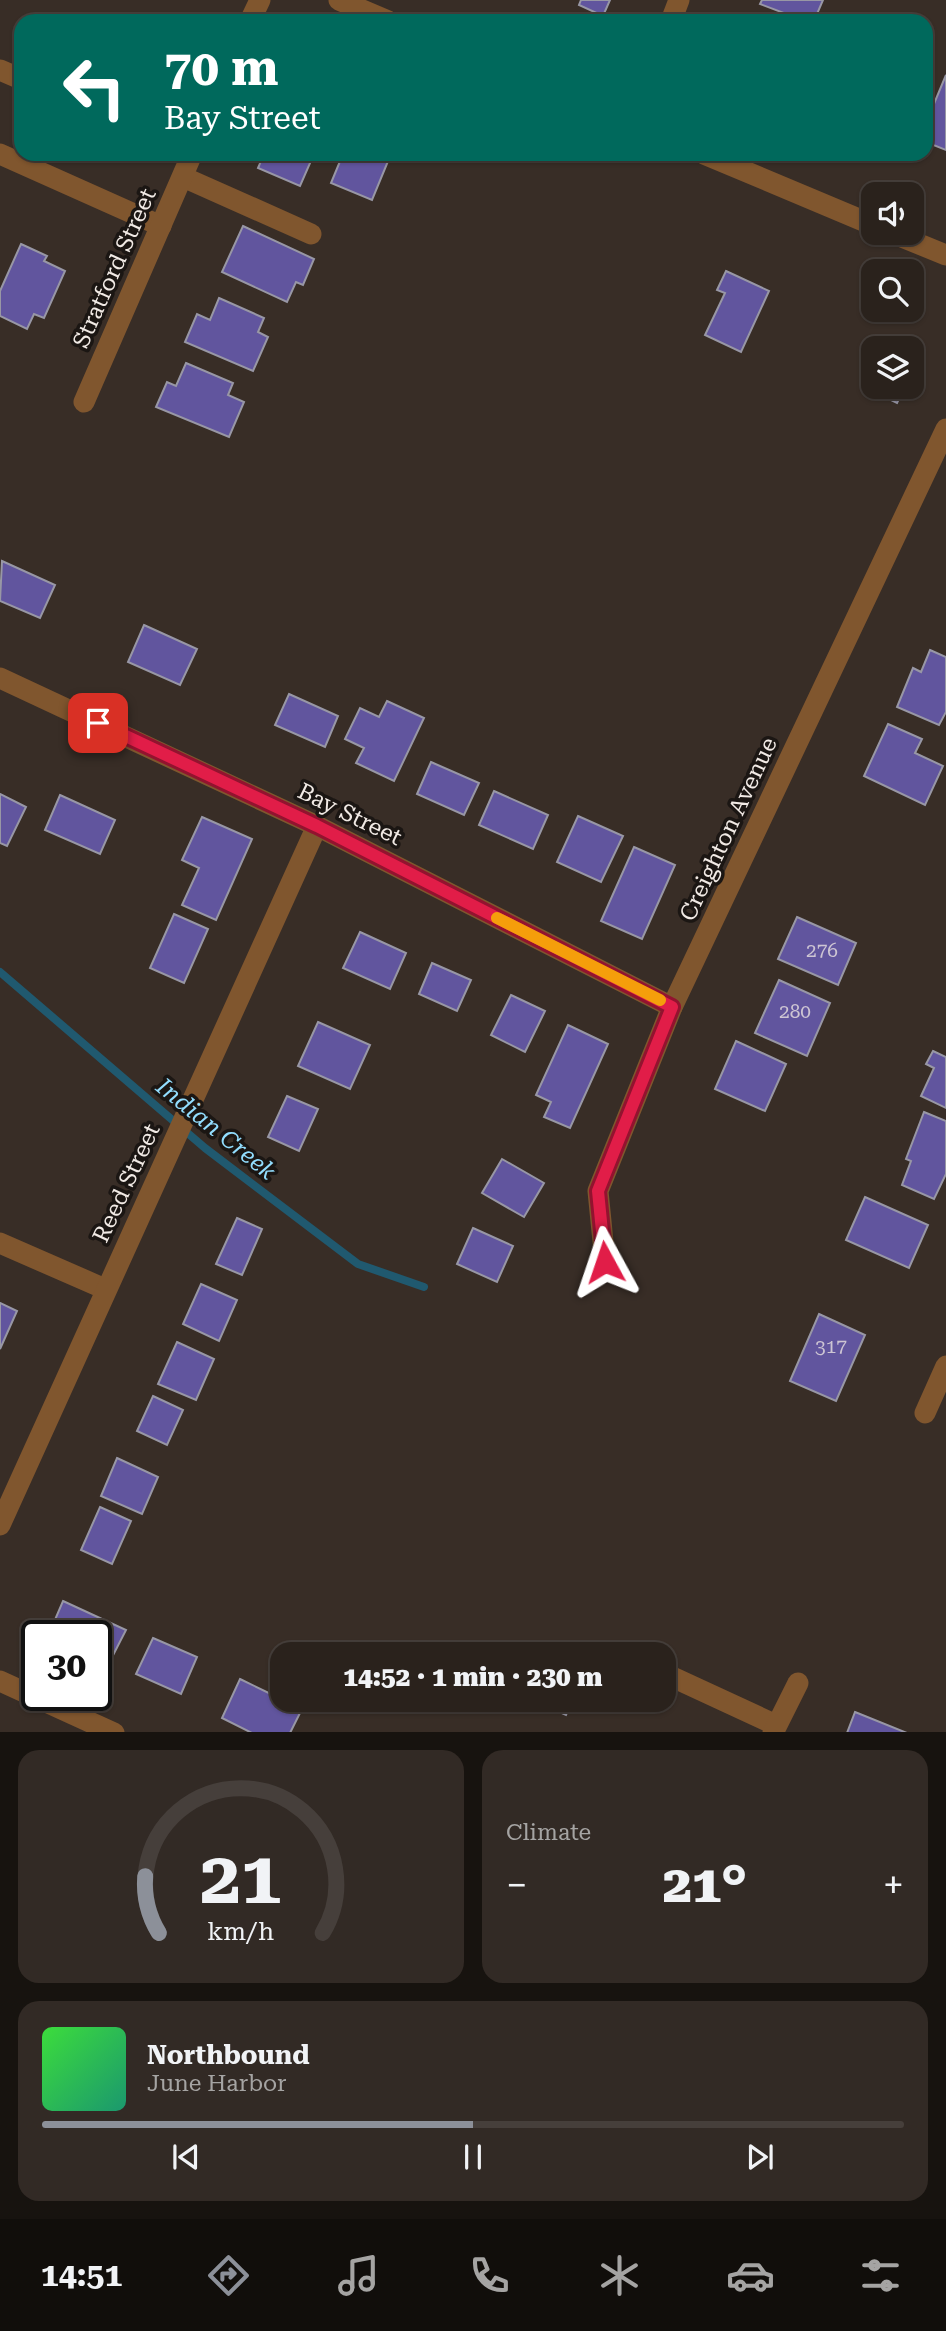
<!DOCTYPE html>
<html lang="en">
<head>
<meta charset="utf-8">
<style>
	:root { --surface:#2a221c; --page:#322a25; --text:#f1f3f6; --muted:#a5a4a3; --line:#463f3b; --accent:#8c9099 }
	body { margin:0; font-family:"Roboto Serif",serif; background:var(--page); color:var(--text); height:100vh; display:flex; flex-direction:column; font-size:26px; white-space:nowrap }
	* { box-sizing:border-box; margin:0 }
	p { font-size:23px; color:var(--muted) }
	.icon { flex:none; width:38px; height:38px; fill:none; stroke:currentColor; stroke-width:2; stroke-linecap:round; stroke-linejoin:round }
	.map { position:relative; height:1732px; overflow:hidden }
	.side { display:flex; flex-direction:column; gap:18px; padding:18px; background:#17130f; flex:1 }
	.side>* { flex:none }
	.top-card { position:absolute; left:14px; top:14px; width:919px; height:147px; border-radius:21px; box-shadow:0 2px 5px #0004,0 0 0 2px var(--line); background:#00695c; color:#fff; overflow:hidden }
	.controls { position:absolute; left:861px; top:182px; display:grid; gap:14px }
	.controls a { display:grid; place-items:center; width:63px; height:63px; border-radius:14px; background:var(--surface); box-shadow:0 2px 5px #0004,0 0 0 2px var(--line); font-size:35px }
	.speed { position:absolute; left:21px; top:1620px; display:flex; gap:14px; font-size:35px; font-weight:700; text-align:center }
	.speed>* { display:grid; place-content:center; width:91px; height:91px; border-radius:50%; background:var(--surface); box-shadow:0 2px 5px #0004,0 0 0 2px var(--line); line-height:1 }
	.speed .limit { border:4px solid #111; border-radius:10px; background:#fff; color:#111 }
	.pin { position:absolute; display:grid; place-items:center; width:60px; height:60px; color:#fff; margin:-30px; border-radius:14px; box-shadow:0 4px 10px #0006 }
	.me { position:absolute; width:77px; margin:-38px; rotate:355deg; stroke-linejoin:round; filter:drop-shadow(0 0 5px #0008) }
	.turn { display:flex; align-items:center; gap:24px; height:147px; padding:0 35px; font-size:32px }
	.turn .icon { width:91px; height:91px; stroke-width:2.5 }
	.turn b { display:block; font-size:49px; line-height:60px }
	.big { font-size:52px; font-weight:800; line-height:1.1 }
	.side .widget { flex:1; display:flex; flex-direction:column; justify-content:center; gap:10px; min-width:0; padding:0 24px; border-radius:21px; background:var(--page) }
	.side .dial { align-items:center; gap:0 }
	.dial svg { height:182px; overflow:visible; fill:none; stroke:var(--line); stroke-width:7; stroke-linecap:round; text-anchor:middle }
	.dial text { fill:var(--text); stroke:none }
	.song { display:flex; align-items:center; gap:21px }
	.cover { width:84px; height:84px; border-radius:10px; background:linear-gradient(135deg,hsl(120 70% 55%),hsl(160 70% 35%)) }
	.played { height:7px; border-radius:4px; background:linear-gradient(90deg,var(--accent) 50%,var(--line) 50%) }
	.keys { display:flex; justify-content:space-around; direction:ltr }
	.heat { display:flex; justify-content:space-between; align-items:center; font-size:38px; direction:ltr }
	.side .tiles { flex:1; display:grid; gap:18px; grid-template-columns:1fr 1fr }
	.widget:last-child { grid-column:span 2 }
	.trip { position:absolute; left:270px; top:1642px; width:406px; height:70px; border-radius:21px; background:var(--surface); box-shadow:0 2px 5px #0004,0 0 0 2px var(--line); font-weight:800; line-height:70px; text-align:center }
	.dock { display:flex; height:112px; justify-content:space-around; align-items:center; background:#110e0b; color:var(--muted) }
	.dock .icon { width:49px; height:49px }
	.dock .selected { color:var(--accent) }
	.dock b { font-size:32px; color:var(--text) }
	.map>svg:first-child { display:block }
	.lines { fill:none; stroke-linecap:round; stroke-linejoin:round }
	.stream { stroke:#20596f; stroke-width:8 }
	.building { fill:#61559e; stroke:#9897a5; stroke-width:2 }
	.minor { stroke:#80562e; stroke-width:21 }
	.route-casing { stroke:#92132f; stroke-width:18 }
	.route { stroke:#e11d48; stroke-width:12 }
	.slow { stroke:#f59e0b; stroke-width:12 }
	.labels { text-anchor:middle; stroke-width:7; stroke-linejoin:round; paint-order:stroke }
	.number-label { font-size:19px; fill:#cdc5d3 }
	.street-label { font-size:23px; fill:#f1eae5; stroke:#1b1613 }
	.water-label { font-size:24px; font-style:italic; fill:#92ddfe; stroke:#1b1613 }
</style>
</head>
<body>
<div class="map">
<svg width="946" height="1733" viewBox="0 0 946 1733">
	<rect width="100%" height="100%" fill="#382d26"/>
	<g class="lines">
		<path class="stream" d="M0 972 205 1148 358 1264 424 1287"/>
	</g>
	<g class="building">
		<path d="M581 0H610L603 16 579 5Z"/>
		<path d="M762 0H823L814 21H781L784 13 760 4Z"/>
		<path d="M946 75V150L926 142V123Z"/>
		<path d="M264 154H314L300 186 258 168Z"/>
		<path d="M343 154H391L372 200 331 183Z"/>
		<path d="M243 226 314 259 303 285 296 282 287 302 222 272Z"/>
		<path d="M21 244 47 256 44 261 65 271 44 318 34 314 27 329 0 316V291Z"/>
		<path d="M726 271 769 291 741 352 705 335 725 293 717 290Z"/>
		<path d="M219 298 264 318 258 332 268 337 253 371 185 342 197 314 210 320Z"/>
		<path d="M186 363 233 383 228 395 244 402 229 437 156 407 167 382 176 386Z"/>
		<path d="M873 369V387H905L897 403 864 387Z"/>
		<path d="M2 561 55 585 40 618 0 601Z"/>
		<path d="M144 625 197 649 180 685 128 662Z"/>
		<path d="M930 650 946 657V712L939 725 897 707 913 668 921 672Z"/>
		<path d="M289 694 338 716 325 747 275 725Z"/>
		<path d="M387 701 424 718 394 781 356 763 364 748 345 739 360 708 379 717Z"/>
		<path d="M888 724 922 739 915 753 943 766 925 805 864 776Z"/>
		<path d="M431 762 479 783 464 815 417 794Z"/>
		<path d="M494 791 548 815 533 849 479 825Z"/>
		<path d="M0 794 26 807 7 846 0 843Z"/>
		<path d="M60 795 115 820 100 854 45 830Z"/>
		<path d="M578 816 623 836 601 882 557 862Z"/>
		<path d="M202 817 252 839 216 920 182 905 199 868 182 860Z"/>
		<path d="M634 847 675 865 642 939 601 921Z"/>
		<path d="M174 914 208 929 184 983 150 968Z"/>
		<path d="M797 917 856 943 838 985 778 959Z"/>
		<path d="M360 932 406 953 390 989 343 968Z"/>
		<path d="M432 963 471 980 457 1011 419 994Z"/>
		<path d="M779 980 830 1003 807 1056 755 1033Z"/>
		<path d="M511 995 545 1011 525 1052 491 1035Z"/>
		<path d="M318 1022 370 1045 350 1089 298 1066Z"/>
		<path d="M568 1025 608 1044 570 1128 544 1117 551 1102 536 1095Z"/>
		<path d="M736 1041 786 1064 765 1111 715 1089Z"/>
		<path d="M933 1051 946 1057V1108L921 1096 934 1068 926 1064Z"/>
		<path d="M287 1096 318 1109 299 1151 268 1137Z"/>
		<path d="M924 1112 946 1121V1174L934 1199 902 1185 911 1161 906 1159Z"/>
		<path d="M502 1159 544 1183 524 1217 482 1193Z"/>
		<path d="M865 1197 928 1225 909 1268 846 1240Z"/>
		<path d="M237 1218 262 1229 242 1275 216 1264Z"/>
		<path d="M473 1228 513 1246 497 1282 457 1264Z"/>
		<path d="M201 1284 237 1300 219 1341 183 1324Z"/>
		<path d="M0 1303 17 1311 0 1349Z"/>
		<path d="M819 1314 865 1335 836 1401 790 1381Z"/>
		<path d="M177 1342 214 1359 196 1400 158 1384Z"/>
		<path d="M153 1396 183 1410 167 1445 137 1431Z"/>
		<path d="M117 1458 158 1477 142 1514 101 1496Z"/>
		<path d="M100 1507 131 1521 112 1564 81 1550Z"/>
		<path d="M63 1601 126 1630 106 1669 96 1665V1636H48Z"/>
		<path d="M153 1638 197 1657 181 1694 136 1674Z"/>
		<path d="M240 1679 302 1709 290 1733H252L222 1718Z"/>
		<path d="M530 1699H573L566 1715Z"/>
		<path d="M855 1712 907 1733H847Z"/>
	</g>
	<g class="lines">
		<g class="minor">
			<path d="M339 0 388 21"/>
			<path d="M250 21 260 0"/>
			<path d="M671 21 679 0"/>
			<path d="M0 70 21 79"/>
			<path d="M0 154 161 226"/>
			<path d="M704 154 873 225"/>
			<path d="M183 177 311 234"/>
			<path d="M892 233 946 255"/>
			<path d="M84 402 192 154"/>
			<path d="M0 678 317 826 672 1007"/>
			<path d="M0 1243 105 1289"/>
			<path d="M605 1262 598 1191 672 1007 946 429"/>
			<path d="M925 1413 946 1366"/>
			<path d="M0 1525 317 826"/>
			<path d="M668 1675 776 1725"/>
			<path d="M0 1681 114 1733"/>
			<path d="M773 1733 798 1683"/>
		</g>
	</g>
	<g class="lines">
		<defs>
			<path id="route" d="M98 723 317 826 672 1007 598 1191 605 1262"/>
		</defs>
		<use href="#route" class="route-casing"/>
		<use href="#route" class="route"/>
		<path class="slow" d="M497 918 660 1000"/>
	</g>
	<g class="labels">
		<g class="number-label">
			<text x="822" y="957">276</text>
			<text x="795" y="1018">280</text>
			<text x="831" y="1353">317</text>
		</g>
		<g class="street-label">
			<text transform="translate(114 268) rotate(-66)" y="8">Stratford Street</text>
			<text transform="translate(350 814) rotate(26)" y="8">Bay Street</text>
			<text transform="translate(728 829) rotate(-65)" y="8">Creighton Avenue</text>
			<text transform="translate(126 1183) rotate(-65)" y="8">Reed Street</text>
		</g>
		<g class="water-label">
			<text transform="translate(216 1129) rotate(39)" y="8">Indian Creek</text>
		</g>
	</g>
</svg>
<div class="controls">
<a><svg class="icon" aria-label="sound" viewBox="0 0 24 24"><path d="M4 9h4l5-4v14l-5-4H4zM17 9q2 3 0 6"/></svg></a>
<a><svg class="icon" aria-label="search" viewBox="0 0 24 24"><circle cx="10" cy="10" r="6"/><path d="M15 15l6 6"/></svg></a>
<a><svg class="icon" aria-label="layers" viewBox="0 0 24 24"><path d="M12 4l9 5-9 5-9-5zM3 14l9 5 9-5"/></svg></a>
</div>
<div class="speed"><div class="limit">30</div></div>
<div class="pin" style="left:98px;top:723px;background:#d93025"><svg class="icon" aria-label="arrive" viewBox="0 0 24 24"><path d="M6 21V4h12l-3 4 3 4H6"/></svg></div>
<svg class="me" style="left:605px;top:1262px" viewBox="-20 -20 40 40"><path d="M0-17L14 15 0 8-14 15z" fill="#e11d48" stroke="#fff" stroke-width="4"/></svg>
<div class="trip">14:52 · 1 min · 230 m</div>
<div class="top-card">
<div class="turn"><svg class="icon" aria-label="left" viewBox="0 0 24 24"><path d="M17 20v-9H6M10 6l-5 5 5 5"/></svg><div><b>70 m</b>Bay Street</div></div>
</div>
</div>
<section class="side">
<div class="tiles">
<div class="widget dial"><svg viewBox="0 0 100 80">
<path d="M14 69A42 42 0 1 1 86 69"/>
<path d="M14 69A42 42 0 0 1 8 44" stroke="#8c9099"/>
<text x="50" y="56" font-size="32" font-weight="700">21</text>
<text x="50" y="72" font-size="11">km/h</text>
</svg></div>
<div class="widget"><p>Climate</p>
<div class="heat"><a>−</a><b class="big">21°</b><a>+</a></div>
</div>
<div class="widget">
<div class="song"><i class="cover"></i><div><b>Northbound</b><p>June Harbor</p></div></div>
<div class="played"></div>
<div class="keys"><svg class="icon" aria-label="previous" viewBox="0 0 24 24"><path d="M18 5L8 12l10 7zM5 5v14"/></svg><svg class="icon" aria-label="pause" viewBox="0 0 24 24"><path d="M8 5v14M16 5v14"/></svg><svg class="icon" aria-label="next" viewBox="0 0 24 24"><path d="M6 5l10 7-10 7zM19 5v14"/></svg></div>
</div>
</div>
</section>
<nav class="dock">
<b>14:51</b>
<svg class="icon selected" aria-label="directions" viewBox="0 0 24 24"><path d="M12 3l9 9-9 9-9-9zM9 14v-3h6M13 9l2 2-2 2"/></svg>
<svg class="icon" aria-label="music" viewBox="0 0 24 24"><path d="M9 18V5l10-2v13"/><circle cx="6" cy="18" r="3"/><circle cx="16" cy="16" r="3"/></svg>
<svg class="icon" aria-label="phone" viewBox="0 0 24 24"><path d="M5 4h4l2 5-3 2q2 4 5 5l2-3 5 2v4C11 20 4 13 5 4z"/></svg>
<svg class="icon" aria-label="climate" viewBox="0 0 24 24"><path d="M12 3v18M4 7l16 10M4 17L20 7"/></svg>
<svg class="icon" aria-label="car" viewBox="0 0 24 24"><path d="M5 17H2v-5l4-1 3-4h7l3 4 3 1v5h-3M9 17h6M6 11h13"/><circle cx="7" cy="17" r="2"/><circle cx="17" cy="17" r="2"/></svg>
<svg class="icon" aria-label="filters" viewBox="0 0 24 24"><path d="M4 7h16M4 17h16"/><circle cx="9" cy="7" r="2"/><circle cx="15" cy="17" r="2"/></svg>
</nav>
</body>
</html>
